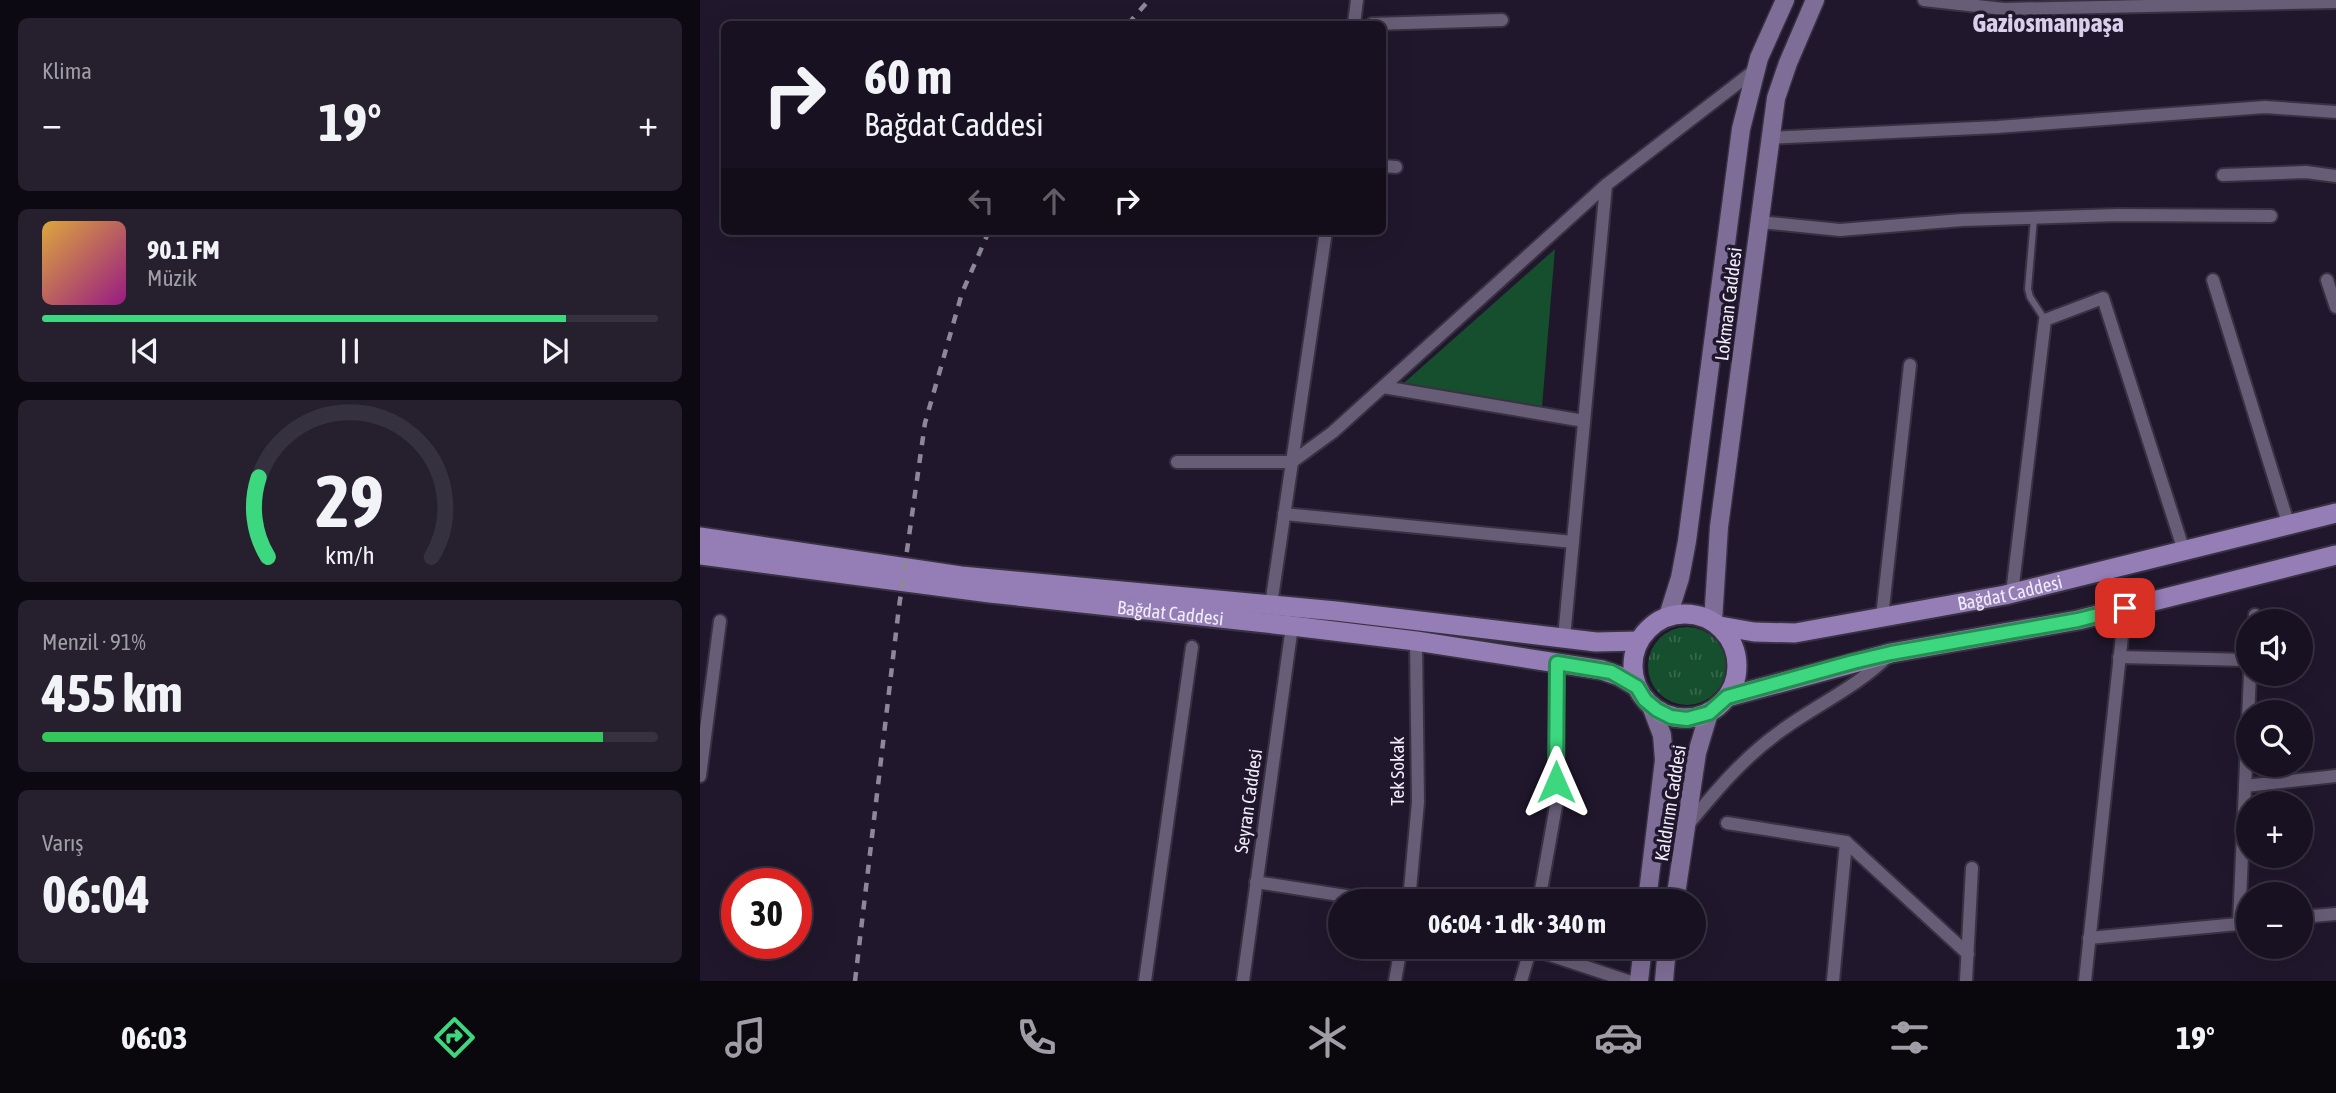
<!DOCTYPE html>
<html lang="tr">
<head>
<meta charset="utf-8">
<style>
	:root { --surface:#181121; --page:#251f2e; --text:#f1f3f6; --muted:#9f9da5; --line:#36313f; --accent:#3cd77e }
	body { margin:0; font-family:"Asap Condensed",sans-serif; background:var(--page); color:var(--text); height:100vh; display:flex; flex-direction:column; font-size:26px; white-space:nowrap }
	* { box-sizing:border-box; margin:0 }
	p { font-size:23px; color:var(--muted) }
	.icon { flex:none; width:38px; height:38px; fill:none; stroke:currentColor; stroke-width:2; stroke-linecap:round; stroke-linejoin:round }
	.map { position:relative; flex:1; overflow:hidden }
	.sheet { display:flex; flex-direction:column; gap:18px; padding:18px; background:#0d0912; width:700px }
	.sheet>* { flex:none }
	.guide { position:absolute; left:21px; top:21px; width:665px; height:214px; border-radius:10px; box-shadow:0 7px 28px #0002,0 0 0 2px var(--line); background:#181121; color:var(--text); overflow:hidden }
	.fabs { position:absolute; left:1536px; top:609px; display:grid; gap:14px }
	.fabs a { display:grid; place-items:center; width:77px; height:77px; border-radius:50%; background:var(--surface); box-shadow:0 7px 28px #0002,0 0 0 2px var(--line); font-size:35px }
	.speed { position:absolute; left:21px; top:868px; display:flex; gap:14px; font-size:35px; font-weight:700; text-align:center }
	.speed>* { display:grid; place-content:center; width:91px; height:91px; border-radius:50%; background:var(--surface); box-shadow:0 7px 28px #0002,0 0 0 2px var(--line); line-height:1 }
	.speed .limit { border:10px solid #d22; background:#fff; color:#111 }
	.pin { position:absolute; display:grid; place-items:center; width:60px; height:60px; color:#fff; margin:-30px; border-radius:14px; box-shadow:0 4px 10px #0006 }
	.me { position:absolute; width:77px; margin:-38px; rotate:0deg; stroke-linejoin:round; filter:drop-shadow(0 0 5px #0008) }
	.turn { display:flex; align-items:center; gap:24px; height:147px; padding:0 28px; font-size:32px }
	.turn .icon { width:91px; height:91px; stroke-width:2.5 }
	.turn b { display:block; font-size:49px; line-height:60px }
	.lanes { display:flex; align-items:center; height:66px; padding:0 28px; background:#0003; justify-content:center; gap:35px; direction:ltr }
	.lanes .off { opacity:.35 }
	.big { font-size:52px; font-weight:700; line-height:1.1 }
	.sheet .tile { flex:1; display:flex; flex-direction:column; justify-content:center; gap:10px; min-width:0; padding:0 24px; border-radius:10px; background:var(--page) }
	.sheet .dial { align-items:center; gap:0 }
	.dial svg { height:182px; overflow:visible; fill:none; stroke:var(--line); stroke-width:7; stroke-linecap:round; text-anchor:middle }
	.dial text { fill:var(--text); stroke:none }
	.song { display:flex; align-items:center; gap:21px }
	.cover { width:84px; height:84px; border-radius:10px; background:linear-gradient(135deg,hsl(40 70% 55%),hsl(310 70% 35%)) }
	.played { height:7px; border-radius:4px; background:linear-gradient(90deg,var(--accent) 85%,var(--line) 85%) }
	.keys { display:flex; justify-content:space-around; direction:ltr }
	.heat { display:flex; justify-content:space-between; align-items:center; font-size:38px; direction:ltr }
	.charge { height:10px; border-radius:5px; background:linear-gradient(90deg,#34c759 91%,var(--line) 0) }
	.trip { position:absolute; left:628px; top:889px; width:378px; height:70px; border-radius:35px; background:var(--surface); box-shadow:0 7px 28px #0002,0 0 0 2px var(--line); font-weight:700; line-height:70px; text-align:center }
	.menu { display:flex; height:112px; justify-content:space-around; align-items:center; background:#0a070d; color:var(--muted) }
	.menu .icon { width:49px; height:49px }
	.menu .current { color:var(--accent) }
	.menu b { font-size:32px; color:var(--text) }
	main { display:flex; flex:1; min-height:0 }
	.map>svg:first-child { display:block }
	.grass { fill:url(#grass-tufts) }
	.park { fill:#154f2d }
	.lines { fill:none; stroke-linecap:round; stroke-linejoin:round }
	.lane-casing { stroke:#383142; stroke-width:10 }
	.street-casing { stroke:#383142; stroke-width:16 }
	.secondary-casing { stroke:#383142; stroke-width:21 }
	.primary-casing { stroke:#383142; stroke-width:23 }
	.lane { stroke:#675d76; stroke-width:6 }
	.street { stroke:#675d76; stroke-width:12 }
	.secondary { stroke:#7e6d96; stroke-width:18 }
	.primary { stroke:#957db6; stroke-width:19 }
	.rail { stroke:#8e8798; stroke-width:4.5; stroke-dasharray:9 9; stroke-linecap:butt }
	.route-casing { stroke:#278c52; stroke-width:18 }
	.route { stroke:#3cd77e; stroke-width:12 }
	.labels { text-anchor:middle; stroke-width:7; stroke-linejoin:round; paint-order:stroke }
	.street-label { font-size:19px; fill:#f0ebf9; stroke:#20172c }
	.district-label { font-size:26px; font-weight:bold; fill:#dacfeb; stroke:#20172c }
</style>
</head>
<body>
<main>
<section class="sheet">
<div class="tile"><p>Klima</p>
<div class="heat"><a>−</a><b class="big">19°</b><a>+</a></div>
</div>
<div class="tile">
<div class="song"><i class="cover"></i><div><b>90.1 FM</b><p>Müzik</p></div></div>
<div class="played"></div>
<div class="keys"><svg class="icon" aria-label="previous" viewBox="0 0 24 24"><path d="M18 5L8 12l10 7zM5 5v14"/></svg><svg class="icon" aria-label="pause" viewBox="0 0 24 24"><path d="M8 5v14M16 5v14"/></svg><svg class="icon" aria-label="next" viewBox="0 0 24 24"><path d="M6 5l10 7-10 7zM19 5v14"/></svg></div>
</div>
<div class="tile dial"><svg viewBox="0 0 100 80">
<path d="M14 69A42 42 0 1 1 86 69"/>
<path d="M14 69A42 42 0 0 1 10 34" stroke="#3cd77e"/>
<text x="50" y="56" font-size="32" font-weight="700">29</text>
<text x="50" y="72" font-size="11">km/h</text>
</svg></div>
<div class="tile"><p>Menzil · 91%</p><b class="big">455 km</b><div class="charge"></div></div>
<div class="tile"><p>Varış</p><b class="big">06:04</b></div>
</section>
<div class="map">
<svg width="1636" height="981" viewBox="0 0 1636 981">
	<defs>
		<pattern id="grass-tufts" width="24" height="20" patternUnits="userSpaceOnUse" patternTransform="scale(1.75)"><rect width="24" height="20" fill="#154f2d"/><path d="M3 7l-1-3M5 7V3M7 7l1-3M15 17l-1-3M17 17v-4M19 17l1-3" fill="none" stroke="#37684c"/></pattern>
	</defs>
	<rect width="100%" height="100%" fill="#20172c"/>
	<circle class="grass" cx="987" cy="666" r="39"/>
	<path class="park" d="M855 249 842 407 696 390Z"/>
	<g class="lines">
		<defs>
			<path id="lane" d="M1334 218 1328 289 1330 297 1345 320"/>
			<g id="street">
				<path d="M1224 0 1304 9 1636 2"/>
				<path d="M654 24 657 0"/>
				<path d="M672 24 802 20"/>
				<path d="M1070 138 1297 127 1565 107 1636 112"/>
				<path d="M682 166 696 167"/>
				<path d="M1523 175 1606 172 1636 176"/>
				<path d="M1060 222 1140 230 1262 220 1418 215 1571 216"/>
				<path d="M1513 280 1589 526"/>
				<path d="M1627 280 1636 307"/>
				<path d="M683 387 884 421"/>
				<path d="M477 462H592L633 432 906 185 1055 70"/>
				<path d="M584 514 873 542"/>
				<path d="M1312 593 1345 320 1403 298 1484 551"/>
				<path d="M571 605 626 231"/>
				<path d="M1555 615 1556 621"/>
				<path d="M1182 617 1210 365"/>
				<path d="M864 638 906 185"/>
				<path d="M1419 657 1549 660"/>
				<path d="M0 776 20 621"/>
				<path d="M1545 786 1636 776"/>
				<path d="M1027 823 1146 842 1133 981"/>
				<path d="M987 826C1015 792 1042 759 1078 733 1114 706 1156 688 1188 656"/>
				<path d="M1146 842 1268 954"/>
				<path d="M556 882 678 901"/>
				<path d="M709 901 718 802 716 641"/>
				<path d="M839 901 856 806 857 663"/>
				<path d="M1601 917 1636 914"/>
				<path d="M1539 923 1550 674"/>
				<path d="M1389 938 1549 923"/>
				<path d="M826 947 928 981"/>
				<path d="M445 981 492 647"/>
				<path d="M543 981 592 626"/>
				<path d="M695 981 701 947"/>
				<path d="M821 981 831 947"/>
				<path d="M1266 981 1272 868"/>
				<path d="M1385 981 1425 608"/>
			</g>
			<g id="secondary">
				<path d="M968 616 980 578 987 541 1041 129 1059 58 1085 0"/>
				<path d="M1013 621 1019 527 1076 98 1088 63 1115 0"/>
				<path d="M947 901 964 760 962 735 951 706"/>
				<path d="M975 901 997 753 1009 713"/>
				<path d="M939 981 943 947"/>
				<path d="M964 981 967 947"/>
			</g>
			<g id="primary">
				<path d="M0 537 261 576 636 611 896 642 939 641"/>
				<path id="s1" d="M0 555 290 593 592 626 716 641 902 670 919 676 937 687"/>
				<circle cx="985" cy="666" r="52"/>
				<path id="s2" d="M1020 626 1054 632 1095 633 1305 595 1636 513"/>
				<path d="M1027 697 1191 653 1378 620 1636 555"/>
			</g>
		</defs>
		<use href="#lane" class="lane-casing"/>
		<use href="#street" class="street-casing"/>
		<use href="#secondary" class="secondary-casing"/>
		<use href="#primary" class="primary-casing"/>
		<use href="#lane" class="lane"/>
		<use href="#street" class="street"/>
		<use href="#secondary" class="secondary"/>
		<use href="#primary" class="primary"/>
		<g class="rail">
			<path d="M428 24 449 0"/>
			<path d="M155 981 199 607 225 423 262 293 289 231"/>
		</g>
	</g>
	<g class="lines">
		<defs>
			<path id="route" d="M856 782 857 663 911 672 937 687 945 700 957 710 971 717 987 719 1009 713 1027 697 1153 662 1191 653 1378 620 1425 608"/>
		</defs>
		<use href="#route" class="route-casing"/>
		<use href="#route" class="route"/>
	</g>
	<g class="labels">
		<g class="street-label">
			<text transform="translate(1028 304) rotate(-83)" y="7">Lokman Caddesi</text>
			<text dy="7" stroke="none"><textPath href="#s2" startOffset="294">Bağdat Caddesi</textPath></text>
			<text dy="7" stroke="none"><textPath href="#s1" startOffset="474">Bağdat Caddesi</textPath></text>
			<text transform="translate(697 771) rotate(-90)" y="7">Tek Sokak</text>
			<text transform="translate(548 801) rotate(-82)" y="7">Seyran Caddesi</text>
			<text transform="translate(970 803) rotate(-81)" y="7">Kaldırım Caddesi</text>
		</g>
		<g class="district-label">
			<text x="1348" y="32">Gaziosmanpaşa</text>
		</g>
	</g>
</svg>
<div class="fabs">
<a><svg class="icon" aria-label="sound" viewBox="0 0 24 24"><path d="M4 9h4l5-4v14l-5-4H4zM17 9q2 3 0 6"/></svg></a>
<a><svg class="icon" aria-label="search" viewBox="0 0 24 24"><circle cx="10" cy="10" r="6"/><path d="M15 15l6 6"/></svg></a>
<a>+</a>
<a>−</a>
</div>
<div class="speed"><div class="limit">30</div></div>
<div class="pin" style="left:1425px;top:608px;background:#d93025"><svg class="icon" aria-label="arrive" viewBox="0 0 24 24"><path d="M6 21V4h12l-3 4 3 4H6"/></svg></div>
<svg class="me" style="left:856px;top:782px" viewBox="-20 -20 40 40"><path d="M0-17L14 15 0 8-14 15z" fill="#3cd77e" stroke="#fff" stroke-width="4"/></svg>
<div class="trip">06:04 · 1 dk · 340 m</div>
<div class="guide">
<div class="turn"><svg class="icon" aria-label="right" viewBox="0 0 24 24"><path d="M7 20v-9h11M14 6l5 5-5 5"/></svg><div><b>60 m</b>Bağdat Caddesi</div></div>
<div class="lanes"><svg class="icon off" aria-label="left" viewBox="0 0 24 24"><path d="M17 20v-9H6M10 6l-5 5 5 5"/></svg><svg class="icon off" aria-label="ahead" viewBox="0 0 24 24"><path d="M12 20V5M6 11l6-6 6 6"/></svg><svg class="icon" aria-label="right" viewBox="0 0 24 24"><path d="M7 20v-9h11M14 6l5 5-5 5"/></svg></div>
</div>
</div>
</main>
<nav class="menu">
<b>06:03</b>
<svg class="icon current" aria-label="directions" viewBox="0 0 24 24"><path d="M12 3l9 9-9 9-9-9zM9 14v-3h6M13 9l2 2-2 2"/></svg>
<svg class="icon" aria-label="music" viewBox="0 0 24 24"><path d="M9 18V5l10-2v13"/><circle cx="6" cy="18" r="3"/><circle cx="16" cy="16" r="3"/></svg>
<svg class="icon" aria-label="phone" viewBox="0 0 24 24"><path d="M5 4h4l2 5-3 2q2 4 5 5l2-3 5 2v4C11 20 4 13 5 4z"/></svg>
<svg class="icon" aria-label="climate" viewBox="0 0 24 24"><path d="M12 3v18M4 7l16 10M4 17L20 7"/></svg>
<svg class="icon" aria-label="car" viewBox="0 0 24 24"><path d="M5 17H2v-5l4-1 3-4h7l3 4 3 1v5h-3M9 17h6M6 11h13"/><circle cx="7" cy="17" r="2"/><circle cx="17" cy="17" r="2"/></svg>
<svg class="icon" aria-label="filters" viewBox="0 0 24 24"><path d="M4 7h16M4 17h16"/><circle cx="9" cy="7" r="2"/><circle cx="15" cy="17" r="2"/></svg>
<b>19°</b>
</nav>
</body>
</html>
